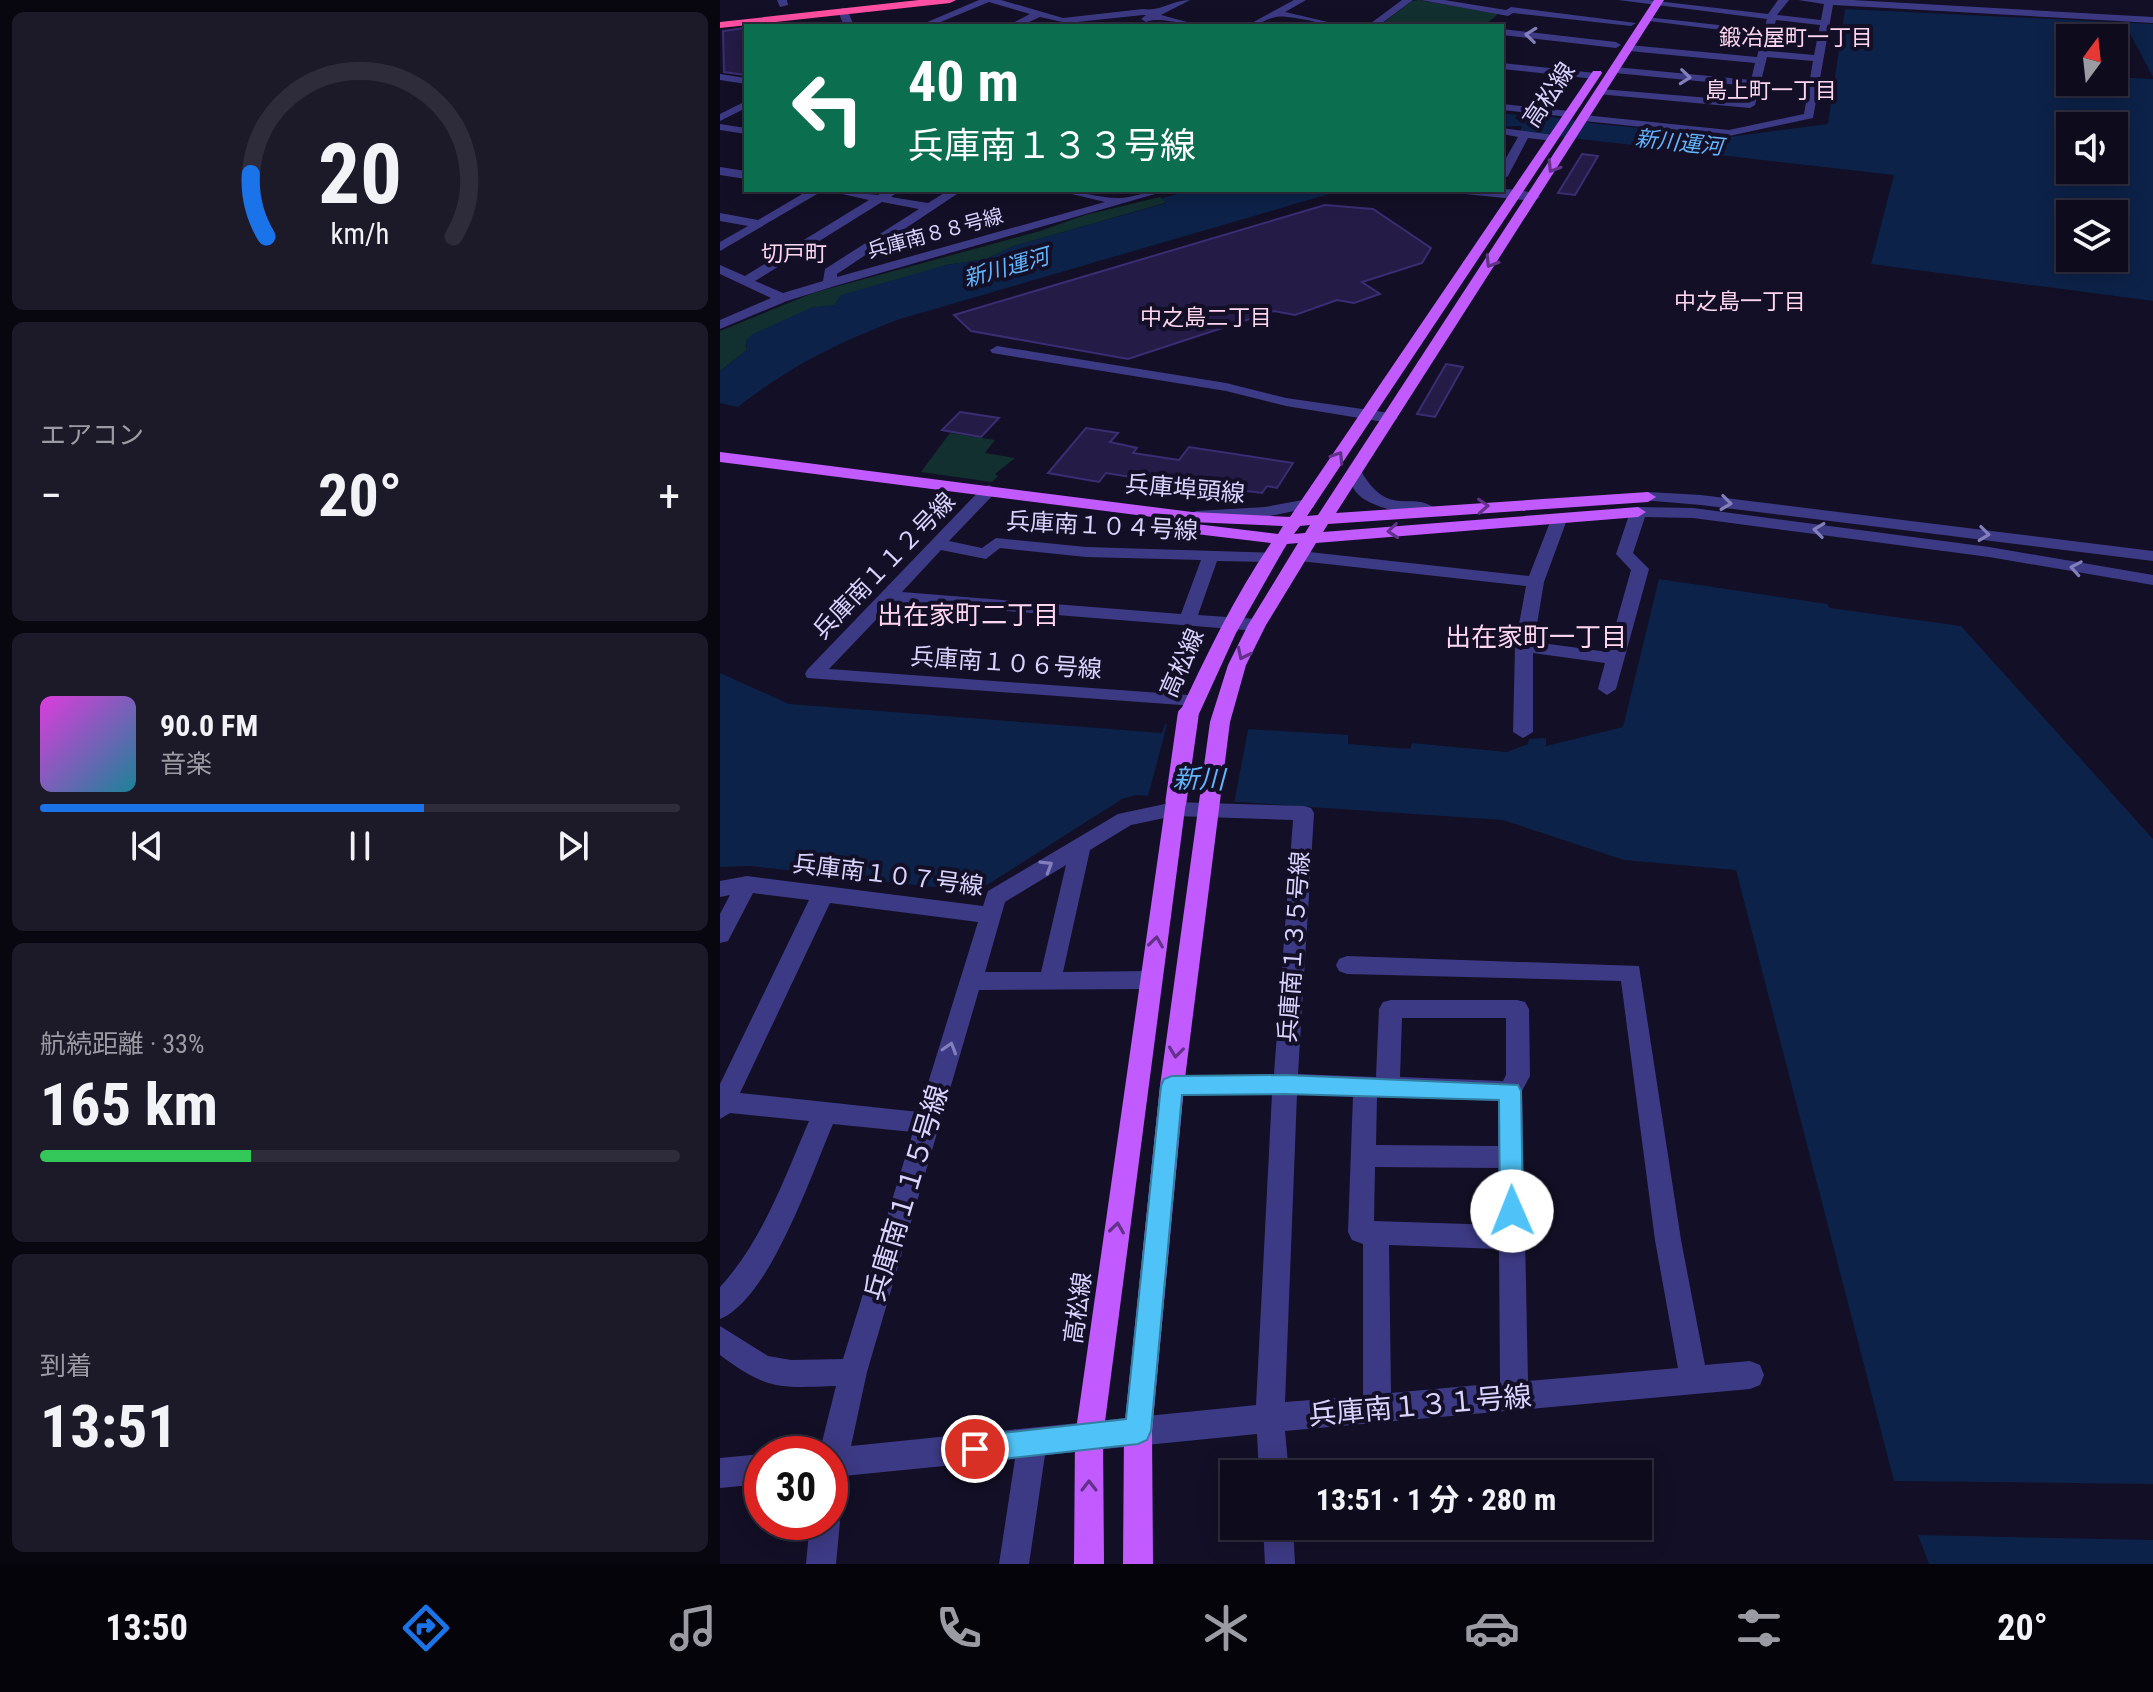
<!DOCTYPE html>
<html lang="ja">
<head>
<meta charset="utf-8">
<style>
	:root { --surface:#0e0b1c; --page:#1c1929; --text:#f1f3f6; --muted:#9b9ba3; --line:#2e2b3b; --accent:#1a73e8 }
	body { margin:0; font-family:"Roboto Condensed","Noto Sans JP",sans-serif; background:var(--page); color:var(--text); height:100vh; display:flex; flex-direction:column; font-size:30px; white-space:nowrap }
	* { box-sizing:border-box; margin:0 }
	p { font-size:26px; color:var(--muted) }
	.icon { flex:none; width:44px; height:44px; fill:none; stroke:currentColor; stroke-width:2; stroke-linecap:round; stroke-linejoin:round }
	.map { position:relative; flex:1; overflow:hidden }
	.drawer { display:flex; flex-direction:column; gap:12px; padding:12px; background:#08060f; width:720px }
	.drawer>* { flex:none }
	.top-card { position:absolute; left:24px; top:24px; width:760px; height:168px; border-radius:0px; box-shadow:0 4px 20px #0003,0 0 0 2px var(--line); background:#0b6e4f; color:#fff; overflow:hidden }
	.needle { width:52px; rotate:15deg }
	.controls { position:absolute; left:1336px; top:24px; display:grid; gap:16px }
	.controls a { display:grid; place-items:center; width:72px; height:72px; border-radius:0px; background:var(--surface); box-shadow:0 4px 20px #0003,0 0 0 2px var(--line); font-size:40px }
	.speed { position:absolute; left:24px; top:1436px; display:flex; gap:16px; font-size:40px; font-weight:700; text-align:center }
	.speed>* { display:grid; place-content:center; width:104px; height:104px; border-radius:50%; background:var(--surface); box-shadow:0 4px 20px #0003,0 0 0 2px var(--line); line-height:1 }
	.speed .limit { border:12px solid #d22; background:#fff; color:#111 }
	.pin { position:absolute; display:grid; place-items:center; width:68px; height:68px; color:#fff; margin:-34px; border:4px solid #fff; border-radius:50%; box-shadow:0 2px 8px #0007 }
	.me { position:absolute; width:88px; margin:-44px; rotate:359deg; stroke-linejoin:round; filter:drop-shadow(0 0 6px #0008) }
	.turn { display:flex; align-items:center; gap:28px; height:168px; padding:0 32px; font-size:36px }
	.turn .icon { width:104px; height:104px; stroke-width:2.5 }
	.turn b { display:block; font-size:56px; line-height:68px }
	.big { font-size:60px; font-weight:700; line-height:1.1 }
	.drawer .widget { flex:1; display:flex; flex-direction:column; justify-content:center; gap:12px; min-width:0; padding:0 28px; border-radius:12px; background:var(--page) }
	.drawer .dial { align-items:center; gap:0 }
	.dial svg { height:208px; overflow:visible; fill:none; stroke:var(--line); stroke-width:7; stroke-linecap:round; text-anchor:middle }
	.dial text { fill:var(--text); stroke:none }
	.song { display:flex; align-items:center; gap:24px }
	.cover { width:96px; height:96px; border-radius:12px; background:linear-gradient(135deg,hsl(300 70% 55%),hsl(190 70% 35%)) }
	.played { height:8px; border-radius:4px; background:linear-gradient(90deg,var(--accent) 60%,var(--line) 60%) }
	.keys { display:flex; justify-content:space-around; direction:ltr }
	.heat { display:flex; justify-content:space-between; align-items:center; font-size:44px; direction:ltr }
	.charge { height:12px; border-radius:6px; background:linear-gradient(90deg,#34c759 33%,var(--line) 0) }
	.trip { position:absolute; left:500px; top:1460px; width:432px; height:80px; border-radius:0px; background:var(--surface); box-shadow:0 4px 20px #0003,0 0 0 2px var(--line); font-weight:700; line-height:80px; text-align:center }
	.tab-bar { display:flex; height:128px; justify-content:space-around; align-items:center; background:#06040b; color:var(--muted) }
	.tab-bar .icon { width:56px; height:56px }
	.tab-bar .on { color:var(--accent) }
	.tab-bar b { font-size:36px; color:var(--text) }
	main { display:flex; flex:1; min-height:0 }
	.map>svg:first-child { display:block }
	.green { fill:#12302f }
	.water { fill:#0c2248; fill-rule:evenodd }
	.pier { fill:#130f26 }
	.building { fill:#241b47; stroke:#3b2d73; stroke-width:2 }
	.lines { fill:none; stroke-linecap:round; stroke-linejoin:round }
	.minor { fill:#3d3a85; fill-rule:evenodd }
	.major { fill:#c25bff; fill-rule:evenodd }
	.highway { fill:#ff4fa3; fill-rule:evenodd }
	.major-bridge { stroke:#c25bff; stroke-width:21 }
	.oneway { stroke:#837fbc }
	.oneway2 { stroke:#623188 }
	.route { fill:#4fc3f7; stroke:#337fa1; stroke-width:2 }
	.labels { text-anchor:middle; stroke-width:8; stroke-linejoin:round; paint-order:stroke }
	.far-street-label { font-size:20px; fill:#d9d4ff; stroke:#130f26 }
	.far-neighbourhood-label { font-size:22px; fill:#ffd6f0; stroke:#130f26 }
	.far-water-label { font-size:22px; font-style:italic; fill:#62b6ff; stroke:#130f26 }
	.street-label { font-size:24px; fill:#d9d4ff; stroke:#130f26 }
	.neighbourhood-label { font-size:26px; fill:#ffd6f0; stroke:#130f26 }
	.water-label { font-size:26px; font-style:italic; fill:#62b6ff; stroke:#130f26 }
	.near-street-label { font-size:28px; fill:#d9d4ff; stroke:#130f26 }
</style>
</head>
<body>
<main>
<section class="drawer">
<div class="widget dial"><svg viewBox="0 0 100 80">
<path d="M14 69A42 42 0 1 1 86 69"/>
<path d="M14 69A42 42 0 0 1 8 45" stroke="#1a73e8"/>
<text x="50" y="56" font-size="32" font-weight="700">20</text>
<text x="50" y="72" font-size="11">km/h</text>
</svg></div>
<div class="widget"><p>エアコン</p>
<div class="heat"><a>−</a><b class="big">20°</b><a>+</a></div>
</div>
<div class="widget">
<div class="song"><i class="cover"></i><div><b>90.0 FM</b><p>音楽</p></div></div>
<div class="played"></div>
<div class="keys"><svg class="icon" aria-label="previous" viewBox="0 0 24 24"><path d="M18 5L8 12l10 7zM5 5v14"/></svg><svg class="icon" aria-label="pause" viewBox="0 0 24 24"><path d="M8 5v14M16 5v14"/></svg><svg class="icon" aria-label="next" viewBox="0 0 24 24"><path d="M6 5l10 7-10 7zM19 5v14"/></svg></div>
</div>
<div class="widget"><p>航続距離 · 33%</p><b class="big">165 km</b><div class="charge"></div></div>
<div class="widget"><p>到着</p><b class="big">13:51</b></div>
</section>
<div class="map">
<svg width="1433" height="1564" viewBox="0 0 1433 1564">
	<rect width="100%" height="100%" fill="#130f26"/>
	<g class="green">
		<path d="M699 0 776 13 777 15 764 26H659L692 1Z"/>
		<path d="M440 197 448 202 294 246 266 259 226 265 108 307H93L26 344 27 350 0 371V331L93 293 320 231 365 215Z"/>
		<path d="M230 433 275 440 265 453 295 458 275 474 278 476 272 482 201 472Z"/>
	</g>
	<g class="water">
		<path d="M1125 9 1433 24V77L1407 28 1371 26 1376 38H1350V82H1394V77L1433 79V301L1151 264 1174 175 800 132 802 126 782 127V113L797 115 795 119 806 120 811 114 879 124 1008 137 1108 124ZM1350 126H1394V170H1350ZM1350 214H1394V258H1350Z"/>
		<path d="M472 190H623L180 319C117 343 72 365 18 407L0 403V371L27 350 26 340 33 334 93 307 114 305 121 295 226 265 266 259 293 246 446 203 442 198Z"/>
		<path d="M939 579 1107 604 1110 608 1241 626 1433 839V1484L1174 1481 1016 870 904 860 783 820 416 795 402 799 256 892 31 866 0 867V673L69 704 442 733 445 724 628 735V744L690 749 692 743 787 752 808 744 809 739 826 738V746L903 727Z"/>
		<path d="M1198 1535 1433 1540V1564H1209Z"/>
	</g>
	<path class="pier" d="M448 721 529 725 514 803 427 800Z"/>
	<g class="building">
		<path d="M25 28 26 75 4 72 3 31Z"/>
		<path d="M862 154 878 156 855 195 838 193Z"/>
		<path d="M605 205 653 209 711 248 702 263 642 282 660 294 634 303 617 300 575 315 554 311 408 359 251 331 234 315Z"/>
		<path d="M726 364 743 367 715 417 697 414Z"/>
		<path d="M240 412 279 418 261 437 222 430Z"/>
		<path d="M366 428 398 433 390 442 417 448 413 453 459 460 469 447 573 463 557 488 547 486 542 493 527 491 524 495 486 489 479 498 436 491 442 482 386 473 379 482 328 473Z"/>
	</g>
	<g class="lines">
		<g class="minor">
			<path d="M57 0H67L68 5 60 7Z"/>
			<path d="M259 0H281L343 18 423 9C440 12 452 0 470 0L441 15 482 26C465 26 441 16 426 22L421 19 426 15H423L357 22 360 26 320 17 300 26H287L310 14 269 2 211 26H198Z"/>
			<path d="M574 0H586L565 12 625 26C607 26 568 14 556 17 544 19 539 26 526 26Z"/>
			<path d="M682 0H693L658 26H647Z"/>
			<path d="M701 0H724L786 10 791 7 916 23 911 26 793 13 788 16Z"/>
			<path d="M898 0H928L1048 14 1058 0H1069L1057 15 1101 20 1104 4 1078 0H1132L1433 17V23L1113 5 1093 118 1009 136 864 121 859 118 864 115 1009 130 1084 114 1093 61 1047 57 1035 105 1030 108 877 94V90L881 89 1026 101 1029 86 895 73 890 70 895 67 1031 80 1035 63 909 51 904 48 909 45 1037 57 1042 35 921 20 926 17 1044 30 1047 19ZM1056 20 1100 25 1094 55 1048 51Z"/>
			<path d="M123 8 128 11 134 26H124L118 11Z"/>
			<path d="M782 29 896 42 901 45 896 48 782 35Z"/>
			<path d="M782 63 875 73 880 76 875 79 782 69Z"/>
			<path d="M0 74 26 78V84L0 80Z"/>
			<path d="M26 101V108L0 121V114Z"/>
			<path d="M782 104 849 111 854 114 849 117 782 110Z"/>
			<path d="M0 124 26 128V134L0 130Z"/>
			<path d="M782 128 833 135 839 138 833 141 808 138 788 176 782 180V165L798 137 782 134Z"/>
			<path d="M0 167 26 171V179L0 175Z"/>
			<path d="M89 190H104L0 251V242L28 226 0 221V213L38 220Z"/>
			<path d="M104 190 158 195 166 190H180L171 197 208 203 229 190H243L117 274V277L385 202 335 190C357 190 377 198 399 198 412 198 430 190 449 190L115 286 67 301 0 329V320L51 298 0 274V265L25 276 149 200ZM162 202 199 209 105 269 103 281 63 293 35 281Z"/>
			<path d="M739 190C762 190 801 185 820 197L814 201 745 194Z"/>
			<path d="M277 346 506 383 566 398 670 413 678 418 670 423 566 406 506 391 272 353 270 350Z"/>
			<path d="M635 469 641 471C670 521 692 488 717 510 704 521 652 508 640 496 633 490 630 482 627 474Z"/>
			<path d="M269 485 277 490 275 493 229 541 262 548 276 538 366 547 556 553 558 557 556 561 550 562 497 561 478 615 537 619 546 625 537 631 173 602 109 669 482 696 484 700 482 704 475 706 87 678 85 674 87 670 263 487ZM280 548 366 557 481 560 461 614 182 592 221 550 266 559Z"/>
			<path d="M928 492 981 495 1433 551V561L981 505 922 500V494Z"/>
			<path d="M588 499 594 501V507L545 517 476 521 468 516 476 511 545 507Z"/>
			<path d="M918 507 973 508 1269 547 1433 575V585L1269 557 973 518 925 517 913 553 929 569 896 689 887 695 878 689 885 663 813 653V732L803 738 793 732 795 646 806 586 580 561 572 556 580 551 809 576 832 517 834 514H846L848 517 824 582 814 642 888 652 911 570 896 554 910 512Z"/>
			<path d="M454 802 584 806 591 808 594 813 578 1074 656 1077 659 1009 663 1002 671 1000H797L805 1002 809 1009 810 1076 802 1091 808 1381 958 1368 935 1240 901 981 627 974 619 971 616 965 619 959 627 956 919 966 961 1240 985 1365 1030 1361 1040 1365 1044 1375 1040 1385 1030 1389 565 1431 569 1474H539L537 1434 325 1455 309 1564H279L295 1459 123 1476 120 1483 110 1488V1454H99L116 1386C58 1388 47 1390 0 1355V1326L48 1356 71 1360 123 1359 193 1132 113 1124C92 1172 50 1299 0 1319V1287C43 1240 64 1179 89 1121L10 1113 0 1119V1084L89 900 33 893 8 941 0 943V914L10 895 0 897V881L27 876 263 906 268 891 398 814ZM454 816 573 820 554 1074 452 1076 443 1079 440 1086 443 1093 452 1096 552 1094 536 1405 131 1446 147 1372 259 990 430 989 438 986 441 980 438 974 430 971 343 972 370 850 411 825ZM346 865 321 972H265L285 902ZM110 903 258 922 199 1112 20 1093ZM682 1018H786V1075L783 1081 680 1077ZM577 1094 633 1096 628 1232 632 1240 643 1244V1396L565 1402ZM657 1097 778 1101V1146L656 1145ZM655 1167 778 1168 779 1225 654 1221ZM669 1245 779 1249 780 1383 671 1393Z"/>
			<path d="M42 1454V1484L0 1488V1458Z"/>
			<path d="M110 1509 116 1511 120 1522 116 1564H86L90 1522H110Z"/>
			<path d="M543 1526H573L575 1564H545Z"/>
		</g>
		<g class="major">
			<path d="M934 0H944L616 513 928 492 936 497 928 502 608 524 603 532 918 507 926 512 918 517 596 543 546 625 526 665 510 722 464 1086 432 1431 433 1564H403L404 1431 440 1086 490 722 508 665 528 625 578 543 567 544 561 554 516 633 478 716 468 722 458 716C486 656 514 597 551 543L476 534 468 529 476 524 558 534 563 526 472 522 0 462V452L472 512 570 517 873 71H881L882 73 587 516 598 515ZM590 525 585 533 574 534 580 526Z"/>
			<path d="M456 794 463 796 466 801 383 1437 384 1564H354L355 1437 446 801 449 796Z"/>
		</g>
		<path class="highway" d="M199 0H236L230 3 0 28V22Z"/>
		<path class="major-bridge" d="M456 801 468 716"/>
	</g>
	<defs><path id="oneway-chevron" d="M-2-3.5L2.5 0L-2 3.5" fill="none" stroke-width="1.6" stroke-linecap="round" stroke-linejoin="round" transform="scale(2)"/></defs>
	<g class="oneway">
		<use href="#oneway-chevron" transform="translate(811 35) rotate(-174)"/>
		<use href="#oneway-chevron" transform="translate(965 77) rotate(6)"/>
		<use href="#oneway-chevron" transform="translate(1006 503) rotate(7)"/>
		<use href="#oneway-chevron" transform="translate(1099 530) rotate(-173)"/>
		<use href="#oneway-chevron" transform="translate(1264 534) rotate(7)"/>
		<use href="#oneway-chevron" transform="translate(1356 568) rotate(-170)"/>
		<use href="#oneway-chevron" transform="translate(327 866) rotate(-31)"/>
		<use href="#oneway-chevron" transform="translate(230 1048) rotate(-73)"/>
	</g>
	<g class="oneway2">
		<use href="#oneway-chevron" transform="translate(833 167) rotate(122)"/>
		<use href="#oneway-chevron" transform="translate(771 262) rotate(122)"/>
		<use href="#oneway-chevron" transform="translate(618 457) rotate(-57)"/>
		<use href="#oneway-chevron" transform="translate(763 506) rotate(-3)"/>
		<use href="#oneway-chevron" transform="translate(673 531) rotate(175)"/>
		<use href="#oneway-chevron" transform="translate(523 654) rotate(116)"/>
		<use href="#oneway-chevron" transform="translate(436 942) rotate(-82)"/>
		<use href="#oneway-chevron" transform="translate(456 1052) rotate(97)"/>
		<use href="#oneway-chevron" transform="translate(397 1228) rotate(-82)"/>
		<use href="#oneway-chevron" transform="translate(369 1486) rotate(-90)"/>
	</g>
	<path class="route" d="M565 1075 798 1085 801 1091 803 1211 800 1218 792 1221 783 1218 780 1211 779 1100 565 1094 462 1095 431 1431 427 1440 418 1444 255 1462 245 1458 242 1449 245 1440 255 1436 406 1419 441 1086 444 1079 452 1076Z"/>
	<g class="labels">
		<g class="far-street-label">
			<text transform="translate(215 233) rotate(-15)" y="7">兵庫南８８号線</text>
		</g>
		<g class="far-neighbourhood-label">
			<text x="1076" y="45">鍛冶屋町一丁目</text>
			<text x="1051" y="98">島上町一丁目</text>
			<text x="74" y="261">切戸町</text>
			<text x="1020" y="309">中之島一丁目</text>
			<text x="486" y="325">中之島二丁目</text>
		</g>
		<g class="far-water-label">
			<text transform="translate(959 142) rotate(6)" y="8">新川運河</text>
			<text transform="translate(286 267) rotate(-16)" y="8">新川運河</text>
		</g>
		<g class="street-label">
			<text transform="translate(829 95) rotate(-56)" y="8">高松線</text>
			<text transform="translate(465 489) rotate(5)" y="8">兵庫埠頭線</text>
			<text transform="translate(382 526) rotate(3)" y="8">兵庫南１０４号線</text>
			<text transform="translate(164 566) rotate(-46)" y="8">兵庫南１１２号線</text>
			<text transform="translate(286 663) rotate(4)" y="8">兵庫南１０６号線</text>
			<text transform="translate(462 663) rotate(-66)" y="8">高松線</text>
			<text transform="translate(168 875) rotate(7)" y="8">兵庫南１０７号線</text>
			<text transform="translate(574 947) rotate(-86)" y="8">兵庫南１３５号線</text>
			<text transform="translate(358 1308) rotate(-82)" y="8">高松線</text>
		</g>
		<g class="neighbourhood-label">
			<text x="248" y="624">出在家町二丁目</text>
			<text x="816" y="646">出在家町一丁目</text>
		</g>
		<g class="water-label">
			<text transform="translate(479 779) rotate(1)" y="9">新川</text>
		</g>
		<g class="near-street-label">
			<text transform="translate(186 1193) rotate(-73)" y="10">兵庫南１１５号線</text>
			<text transform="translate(700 1405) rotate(-5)" y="10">兵庫南１３１号線</text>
		</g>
	</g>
</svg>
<div class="controls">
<a><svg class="needle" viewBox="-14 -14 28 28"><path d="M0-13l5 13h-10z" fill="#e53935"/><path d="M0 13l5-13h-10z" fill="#9b9ba3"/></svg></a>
<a><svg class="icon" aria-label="sound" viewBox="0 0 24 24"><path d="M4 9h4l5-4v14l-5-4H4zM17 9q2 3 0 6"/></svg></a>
<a><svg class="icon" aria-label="layers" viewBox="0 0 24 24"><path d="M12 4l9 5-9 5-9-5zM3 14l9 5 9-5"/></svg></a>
</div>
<div class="speed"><div class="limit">30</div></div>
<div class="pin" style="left:255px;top:1449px;background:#d93025"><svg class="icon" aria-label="arrive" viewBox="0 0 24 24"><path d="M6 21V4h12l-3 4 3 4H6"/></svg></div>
<svg class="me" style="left:792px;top:1211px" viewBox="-20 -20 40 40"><circle r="19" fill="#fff"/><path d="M0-13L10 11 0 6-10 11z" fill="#4fc3f7"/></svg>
<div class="trip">13:51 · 1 分 · 280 m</div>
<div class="top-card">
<div class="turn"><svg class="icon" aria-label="left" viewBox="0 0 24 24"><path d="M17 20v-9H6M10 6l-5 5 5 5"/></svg><div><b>40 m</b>兵庫南１３３号線</div></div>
</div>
</div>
</main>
<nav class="tab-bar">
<b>13:50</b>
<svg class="icon on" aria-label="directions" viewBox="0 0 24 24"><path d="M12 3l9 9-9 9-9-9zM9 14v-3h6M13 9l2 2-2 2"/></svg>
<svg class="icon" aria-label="music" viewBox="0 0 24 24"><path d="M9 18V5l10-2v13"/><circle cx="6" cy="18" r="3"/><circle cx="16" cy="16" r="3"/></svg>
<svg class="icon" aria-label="phone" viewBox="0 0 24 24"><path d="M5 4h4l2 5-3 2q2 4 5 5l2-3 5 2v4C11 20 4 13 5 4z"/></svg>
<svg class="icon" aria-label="climate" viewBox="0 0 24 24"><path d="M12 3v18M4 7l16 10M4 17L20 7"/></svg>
<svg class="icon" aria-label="car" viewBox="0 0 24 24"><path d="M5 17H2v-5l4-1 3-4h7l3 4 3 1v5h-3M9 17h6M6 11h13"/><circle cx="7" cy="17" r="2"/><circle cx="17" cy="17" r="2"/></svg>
<svg class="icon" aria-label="filters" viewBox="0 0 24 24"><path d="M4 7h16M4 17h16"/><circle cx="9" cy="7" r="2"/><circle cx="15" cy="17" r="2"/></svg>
<b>20°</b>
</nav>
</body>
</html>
